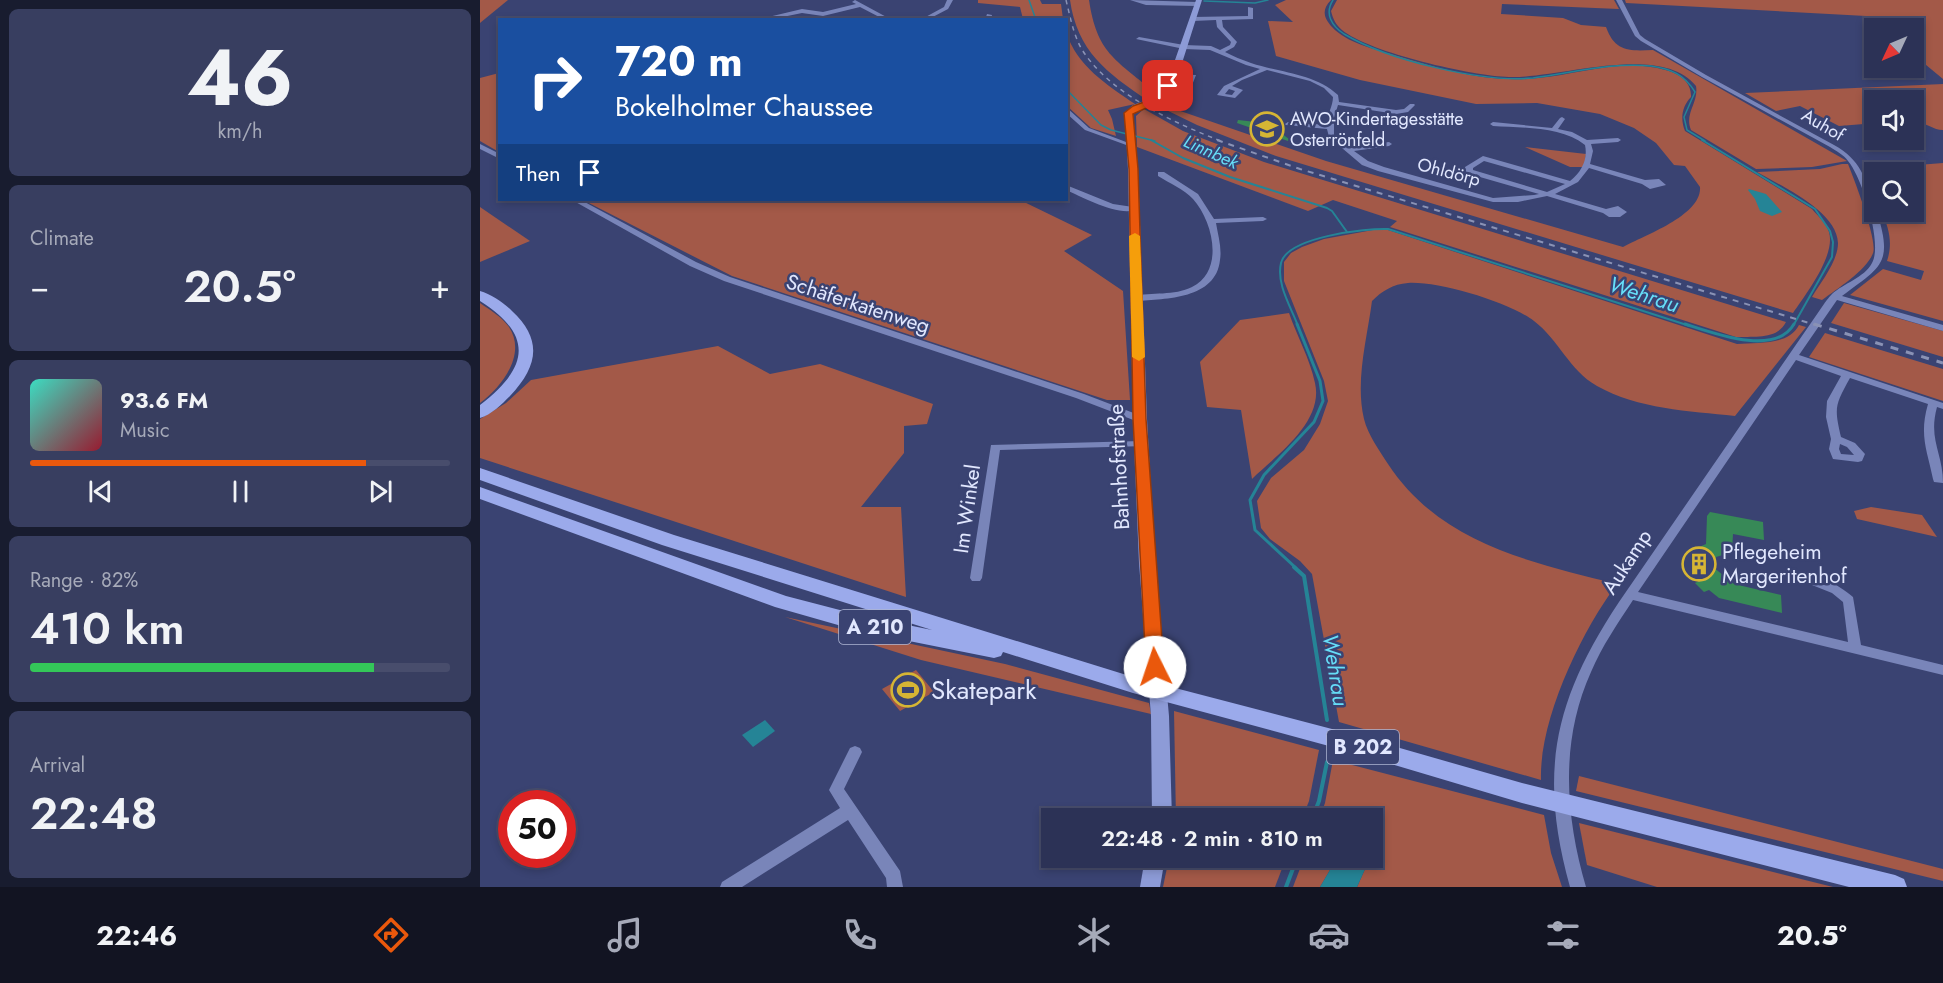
<!DOCTYPE html>
<html lang="en">
<head>
<meta charset="utf-8">
<style>
	:root { --surface:#2c3256; --page:#383e60; --text:#f1f3f6; --muted:#a6aab9; --line:#484d6c; --accent:#ea580c }
	body { margin:0; font-family:Jost,sans-serif; background:var(--page); color:var(--text); height:100vh; display:flex; flex-direction:column; font-size:22px; white-space:nowrap }
	* { box-sizing:border-box; margin:0 }
	p { font-size:20px; color:var(--muted) }
	.icon { flex:none; width:33px; height:33px; fill:none; stroke:currentColor; stroke-width:2; stroke-linecap:round; stroke-linejoin:round }
	.map { position:relative; flex:1; overflow:hidden }
	.panel { display:flex; flex-direction:column; gap:9px; padding:9px; background:#181c2f; width:480px }
	.panel>* { flex:none }
	.hud { position:absolute; left:18px; top:18px; width:570px; height:183px; border-radius:0px; box-shadow:0 3px 9px #0003,0 0 0 2px var(--line); background:#1a4fa0; color:#fff; overflow:hidden }
	.needle { width:39px; rotate:226deg }
	.fabs { position:absolute; left:1384px; top:18px; display:grid; gap:12px }
	.fabs a { display:grid; place-items:center; width:60px; height:60px; border-radius:0px; background:var(--surface); box-shadow:0 3px 9px #0003,0 0 0 2px var(--line); font-size:30px }
	.speed { position:absolute; left:18px; top:790px; display:flex; gap:12px; font-size:30px; font-weight:700; text-align:center }
	.speed>* { display:grid; place-content:center; width:78px; height:78px; border-radius:50%; background:var(--surface); box-shadow:0 3px 9px #0003,0 0 0 2px var(--line); line-height:1 }
	.speed .limit { border:9px solid #d22; background:#fff; color:#111 }
	.pin { position:absolute; display:grid; place-items:center; width:51px; height:51px; color:#fff; margin:-26px; border-radius:12px; box-shadow:0 3px 9px #0006 }
	.me { position:absolute; width:66px; margin:-33px; rotate:356deg; stroke-linejoin:round; filter:drop-shadow(0 0 4px #0008) }
	.turn { display:flex; align-items:center; gap:21px; height:126px; padding:0 18px; font-size:27px }
	.turn .icon { width:78px; height:78px; stroke-width:2.5 }
	.turn b { display:block; font-size:42px; line-height:51px }
	.then { display:flex; align-items:center; height:57px; padding:0 18px; background:#0003; gap:12px; font-size:22px }
	.big { font-size:45px; font-weight:600; line-height:1.1 }
	.panel .widget { flex:1; display:flex; flex-direction:column; justify-content:center; gap:9px; min-width:0; padding:0 21px; border-radius:9px; background:var(--page) }
	.panel .dial { align-items:center; gap:0 }
	.dial b { font-size:78px; line-height:1 }
	.song { display:flex; align-items:center; gap:18px }
	.cover { width:72px; height:72px; border-radius:9px; background:linear-gradient(135deg,hsl(170 70% 55%),hsl(350 70% 35%)) }
	.played { height:6px; border-radius:3px; background:linear-gradient(90deg,var(--accent) 80%,var(--line) 80%) }
	.keys { display:flex; justify-content:space-around; direction:ltr }
	.heat { display:flex; justify-content:space-between; align-items:center; font-size:33px; direction:ltr }
	.charge { height:9px; border-radius:4px; background:linear-gradient(90deg,#34c759 82%,var(--line) 0) }
	.trip { position:absolute; left:561px; top:808px; width:342px; height:60px; border-radius:0px; background:var(--surface); box-shadow:0 3px 9px #0003,0 0 0 2px var(--line); font-weight:600; line-height:60px; text-align:center }
	.dock { display:flex; height:96px; justify-content:space-around; align-items:center; background:#121422; color:var(--muted) }
	.dock .icon { width:42px; height:42px }
	.dock .current { color:var(--accent) }
	.dock b { font-size:27px; color:var(--text) }
	main { display:flex; flex:1; min-height:0 }
	.map>svg:first-child { display:block }
	.green { fill:#a35948 }
	.water { fill:#258496 }
	.lines { fill:none; stroke-linecap:round; stroke-linejoin:round }
	.stream-far3 { stroke:#258496; stroke-width:1.5 }
	.stream-far2 { stroke:#258496; stroke-width:2 }
	.stream-far1 { stroke:#258496; stroke-width:3 }
	.stream { stroke:#258496; stroke-width:4 }
	.building { fill:#378957 }
	.minor { fill:#7985b9; fill-rule:evenodd }
	.major { fill:#8d9bd7; fill-rule:evenodd }
	.highway { fill:#9baaeb; fill-rule:evenodd }
	.rail-far2 { stroke:#8a92b5; stroke-width:1.5; stroke-dasharray:4.5 4.5; stroke-linecap:butt }
	.rail-far1 { stroke:#8a92b5; stroke-width:2; stroke-dasharray:6 6; stroke-linecap:butt }
	.rail { stroke:#8a92b5; stroke-width:3; stroke-dasharray:8 8; stroke-linecap:butt }
	.route { fill:#ea580c; stroke:#983908; stroke-width:1.5 }
	.slow { fill:#f59e0b }
	.labels { text-anchor:middle; stroke-width:5; stroke-linejoin:round; paint-order:stroke }
	.far-poi-label { font-size:18px; fill:#e1e7fe; stroke:#3a4372; text-anchor:start }
	.far-street-label { font-size:18px; fill:#e1e7fe; stroke:#3a4372 }
	.far-water-label { font-size:18px; font-style:italic; fill:#66def8; stroke:#3a4372 }
	.shield { fill:#3a4372; stroke:#afb6d4; stroke-width:1.5 }
	.shield-label { font-size:20px; font-weight:bold; fill:#e1e7fe }
	.street-label { font-size:21px; fill:#e1e7fe; stroke:#3a4372 }
	.poi-label { font-size:21px; fill:#e1e7fe; stroke:#3a4372; text-anchor:start }
	.water-label { font-size:22px; font-style:italic; fill:#66def8; stroke:#3a4372 }
	.near-poi-label { font-size:26px; fill:#e1e7fe; stroke:#3a4372; text-anchor:start }
</style>
</head>
<body>
<main>
<section class="panel">
<div class="widget dial"><b>46</b><p>km/h</p></div>
<div class="widget"><p>Climate</p>
<div class="heat"><a>−</a><b class="big">20.5°</b><a>+</a></div>
</div>
<div class="widget">
<div class="song"><i class="cover"></i><div><b>93.6 FM</b><p>Music</p></div></div>
<div class="played"></div>
<div class="keys"><svg class="icon" aria-label="previous" viewBox="0 0 24 24"><path d="M18 5L8 12l10 7zM5 5v14"/></svg><svg class="icon" aria-label="pause" viewBox="0 0 24 24"><path d="M8 5v14M16 5v14"/></svg><svg class="icon" aria-label="next" viewBox="0 0 24 24"><path d="M6 5l10 7-10 7zM19 5v14"/></svg></div>
</div>
<div class="widget"><p>Range · 82%</p><b class="big">410 km</b><div class="charge"></div></div>
<div class="widget"><p>Arrival</p><b class="big">22:48</b></div>
</section>
<div class="map">
<svg width="1463" height="887" viewBox="0 0 1463 887">
	<rect width="100%" height="100%" fill="#3a4372"/>
	<g class="green">
		<path d="M0 0H28L0 23Z"/>
		<path d="M498 0H560L562 4H581L583 19H543L540 7 498 3Z"/>
		<path d="M590 0H609C617 53 635 59 673 91L667 100C627 73 597 51 590 0Z"/>
		<path d="M806 0H851C841 10 844 18 852 27 867 43 894 49 914 55 961 69 1009 84 1058 78 1092 75 1129 63 1163 66 1182 68 1212 73 1211 97 1202 106 1200 119 1205 131L1332 209C1338 216 1346 223 1349 232 1356 255 1326 294 1313 313L796 156 717 125 676 105 680 104 846 161 1143 247C1165 235 1222 215 1220 187L1205 166 1194 165 1176 143 1154 128 1120 114 1057 103 996 104 880 80 796 56 788 21 813 22 795 5Z"/>
		<path d="M857 0H1134L1139 9 1022 4 1021 14 1083 18 1101 25 1126 27C1135 52 1149 51 1173 50L1367 161 1332 167 1276 169 1211 130C1204 113 1219 103 1216 86 1180 42 1079 79 1029 77 993 76 890 53 862 30 856 25 853 19 851 11Z"/>
		<path d="M1145 0H1463V79L1434 55V28H1401L1386 16 1146 3Z"/>
		<path d="M586 32C597 66 627 85 655 104L628 110 632 119 636 136 611 128 587 106Z"/>
		<path d="M19 73H20L19 152 0 141V78Z"/>
		<path d="M1463 84V130C1452 130 1448 122 1434 123V100H1395V131L1384 124 1359 126 1320 106 1296 111 1265 93Z"/>
		<path d="M664 109 703 131 784 162 1306 322C1297 340 1274 336 1256 337L910 227 917 221 853 200 828 211 657 147 656 116Z"/>
		<path d="M1045 147 1106 154 1104 167H1090Z"/>
		<path d="M1463 163V321L1370 295 1403 269 1441 280 1444 271 1407 261C1413 243 1409 229 1402 212H1434V172H1395V193L1387 172 1431 171 1425 166Z"/>
		<path d="M1362 164H1368C1374 179 1398 241 1393 253 1387 270 1357 289 1342 300L1332 297C1341 282 1358 261 1358 243 1357 211 1301 186 1277 172L1340 169Z"/>
		<path d="M103 200H540L612 235 584 251 643 291 650 400H627L252 276Z"/>
		<path d="M0 207 50 241 0 262Z"/>
		<path d="M893 230H908L1257 344C1278 342 1308 346 1319 325L1326 327 1255 416C1209 411 1158 409 1117 386 1089 370 1079 340 1054 321 1029 302 958 281 928 283 913 284 902 291 892 301 887 339 875 381 884 419 888 435 899 450 908 464 961 544 1050 562 1137 584 1101 632 1059 720 1061 780L859 722 832 574 820 561 790 539 781 528 777 501 791 478 824 450 840 424 848 401 844 381 804 281V262L811 253 822 247 844 239Z"/>
		<path d="M0 303C10 310 22 317 29 327 47 354 22 387 0 403Z"/>
		<path d="M1364 303 1463 331V357L1351 323Z"/>
		<path d="M809 313C817 336 830 359 835 383 844 422 797 455 772 479L761 410 727 407 720 362 760 320Z"/>
		<path d="M1345 333 1463 369V401L1329 357Z"/>
		<path d="M238 346 290 374 340 364 453 404 447 424 424 426V453L381 507H421L426 597 0 458V419L26 403 51 380Z"/>
		<path d="M1391 507 1442 515 1457 537 1377 519 1374 511Z"/>
		<path d="M305 617 525 664 669 703 671 714 441 660Z"/>
		<path d="M436 670 454 692 420 711 402 689Z"/>
		<path d="M694 711 839 750 829 801 822 819H696Z"/>
		<path d="M853 760 1064 815 1071 853 1082 887H877L890 858H892L893 852 900 841 897 829 893 828 892 819H839L845 803Z"/>
		<path d="M1099 776 1463 869V881L1096 791Z"/>
		<path d="M1099 823 1353 887H1177L1107 865Z"/>
		<path d="M689 858H806L795 887H683Z"/>
		<path d="M824 858H857L840 887H813Z"/>
	</g>
	<g class="water">
		<path d="M1269 189 1286 194 1302 212 1292 216 1280 211 1275 199 1268 190Z"/>
		<path d="M285 720 295 731 273 747 262 735Z"/>
		<path d="M857 858H890L877 887H840Z"/>
	</g>
	<g class="lines">
		<g class="stream-far3">
			<path d="M549 0 556 20"/>
			<path d="M853 0C844 14 852 26 864 34 908 60 1002 83 1053 78 1092 73 1131 62 1171 66 1191 69 1204 74 1215 92L1204 117 1207 130 1225 141"/>
			<path d="M724 1 775 3 788 0"/>
			<path d="M586 89 621 125 631 130 675 141"/>
		</g>
		<g class="stream-far2">
			<path d="M671 140 703 158 750 177 847 208 852 211 867 232"/>
			<path d="M1222 140 1335 209 1350 231 1353 242 1352 257 1313 326"/>
			<path d="M818 326C811 307 796 284 801 263 807 237 886 228 908 229L1210 326"/>
		</g>
		<g class="stream-far1">
			<path d="M1205 324C1233 333 1295 357 1314 324"/>
			<path d="M816 568 775 530 770 500 784 475 834 422 843 401 840 381 817 324"/>
		</g>
		<g class="stream">
			<path d="M814 567 824 576 847 720"/>
			<path d="M832 819 839 801 847 762"/>
			<path d="M806 887 817 858"/>
		</g>
	</g>
	<g class="building">
		<path d="M758 120 785 123 792 127H801L798 131 809 139 808 141 757 123Z"/>
		<path d="M1230 512 1283 522 1284 540 1253 534 1252 550 1246 549V554L1236 557 1233 567 1254 584 1301 595 1302 613 1239 598 1229 590 1224 592 1215 583 1219 581 1203 568V560L1209 558 1210 551 1226 544 1227 516Z"/>
	</g>
	<g class="lines">
		<g class="minor">
			<path d="M375 0 412 20H405L380 7 343 16 322 13 288 20H276L322 9 343 12 376 4 372 2Z"/>
			<path d="M467 0H473L468 9 447 20H440L464 7Z"/>
			<path d="M650 0 717 2 720 4 717 6 666 5Z"/>
			<path d="M1136 0H1142L1160 35 1165 39 1226 75 1354 145C1381 160 1385 178 1395 206V212H1397C1413 264 1402 266 1362 296L1463 325V331L1357 300 1319 355 1463 403V409L1457 407C1448 440 1463 453 1463 483L1454 482 1453 479C1447 450 1439 435 1448 404L1370 378C1355 405 1354 407 1361 437L1375 443 1385 454 1382 461 1378 462 1353 459 1349 449 1351 439 1346 417 1347 401 1361 376 1316 360 1158 592 1368 642 1363 602 1352 593 1332 585 1330 582 1332 579C1346 576 1363 589 1373 597L1381 645 1463 665V675L1153 600C1138 623 1122 646 1111 672 1080 741 1085 815 1106 887H1090C1058 772 1074 700 1139 602L1344 304C1346 301 1350 296 1352 294 1364 283 1384 278 1392 263 1403 244 1382 177 1368 161 1364 155 1356 151 1350 147L1222 77 1161 41 1155 36ZM1360 444 1367 447 1374 455 1361 454 1359 449Z"/>
			<path d="M768 7 773 8V19L742 20 743 27 757 42 754 47 745 52C753 56 762 60 771 63 801 73 834 73 858 95L859 102 916 110 924 109 930 104H934L935 105 928 112 916 114 858 105 854 118V135L870 147 909 142 912 144 909 146 874 151 888 161 904 167 1013 198 1054 195 1059 194 986 173 985 167 1003 156 1090 181C1102 172 1108 159 1105 145 1081 126 1042 128 1013 126L1010 124 1013 122 1072 128 1080 118 1082 117 1085 119 1078 129 1092 132 1107 140 1138 138 1141 140 1138 142 1111 144 1113 151 1110 164 1165 180 1179 179 1186 185 1170 189 1162 184 1109 168 1098 182 1075 194 1126 209 1138 206 1147 212 1140 217H1129L1123 213 1067 196 1038 202H1013L898 171 882 165 849 137 847 129 806 125 805 124 808 122 847 125C847 114 853 106 853 97L844 88 830 81 787 70 762 80 752 86 763 90 755 98 737 95 744 86 780 69 766 65 730 50 704 49 656 39 659 37 704 45 731 46 740 50 750 45 751 42 737 27 736 20 713 21 710 19 713 17 768 16ZM749 89 755 91 752 95 745 94ZM1004 161 1085 184 1067 192 993 170V168Z"/>
			<path d="M507 14 512 15 511 20H505Z"/>
			<path d="M691 74 716 75 709 93 704 92 710 78 693 77 691 76Z"/>
			<path d="M586 107 609 128 654 145 649 146 605 130 586 113Z"/>
			<path d="M0 144 20 154V159L0 149Z"/>
			<path d="M678 172H684L718 194 734 219 783 217 787 219 783 221 736 223C738 235 742 248 740 260 736 299 686 299 656 301L653 300V296C672 292 694 296 712 287 745 271 733 221 713 199 704 189 689 183 678 176Z"/>
			<path d="M586 185 633 204 653 207 657 209C641 218 602 197 586 190Z"/>
			<path d="M92 200H101L216 262 250 277 604 394 664 417 665 419 664 421H656L596 398 244 281 210 266Z"/>
			<path d="M662 441 667 444 666 446 520 450 502 578 500 581H492L490 578 511 445Z"/>
			<path d="M375 746 380 748 382 752 364 789 420 871 423 887H407L406 878 368 820 262 887H240L242 882 360 808 349 790 370 748Z"/>
		</g>
		<g class="major">
			<path d="M716 0H722L703 60 685 98 659 109 653 114 658 169 667 419 675 563 689 716 692 819H672L671 716 659 563 653 419 648 169 645 113 653 105 678 96 695 60Z"/>
			<path d="M665 858H685L680 887H660Z"/>
		</g>
		<g class="highway">
			<path d="M0 291C11 294 24 303 32 311 63 340 58 366 30 396 22 404 11 415 0 418V405C48 368 55 336 0 301Z"/>
			<path d="M0 468 194 535 653 677 871 734 1042 783 1415 875 1424 879 1427 887H1369L1042 803 871 752 653 693 523 652 521 656 514 658 379 631 295 607 0 499V487L306 596 379 615 452 630 182 545 0 480Z"/>
		</g>
		<path class="rail-far2" d="M586 0C590 16 593 33 601 48 628 93 694 123 741 141"/>
		<path class="rail-far1" d="M737 140 820 169 1339 326"/>
		<path class="rail" d="M1334 324 1463 363"/>
	</g>
	<path class="route" d="M688 83 692 86 684 100 653 114 658 169 666 419 684 667 681 672 675 674 669 672 666 667 653 419 649 169 644 113 653 106 678 97 685 84Z"/>
	<path class="slow" d="M655 233 660 236 665 357 659 361 652 357 649 236Z"/>
	<defs>
		<symbol id="school-ring" viewBox="-11 -11 22 22"><circle r="9.5" fill="#3a4372" stroke="#d6b534" stroke-width="1.5"/><path d="M0-5L7-2L0 1L-7-2ZM-4 1L0 2.5L4 1V4Q0 6-4 4Z" fill="#d6b534"/></symbol>
		<symbol id="building-ring" viewBox="-11 -11 22 22"><circle r="9.5" fill="#3a4372" stroke="#d6b534" stroke-width="1.5"/><path d="M-4-6H4V6H1V3H-1V6H-4ZM-2.5-4.3h1.7v1.8h-1.7ZM.8-4.3h1.7v1.8H.8ZM-2.5-1h1.7V.8h-1.7ZM.8-1h1.7V.8H.8Z" fill="#d6b534"/></symbol>
		<symbol id="stadium-ring" viewBox="-11 -11 22 22"><circle r="9.5" fill="#3a4372" stroke="#d6b534" stroke-width="1.5"/><path d="M0-5a6.5 5 0 1 0 0 10a6.5 5 0 1 0 0-10ZM-3.5-1.8h7v3.6h-7Z" fill="#d6b534"/></symbol>
	</defs>
	<g fill-rule="evenodd">
		<use href="#school-ring" x="768" y="110" width="38" height="38"/>
		<use href="#building-ring" x="1200" y="545" width="38" height="38"/>
		<use href="#stadium-ring" x="409" y="671" width="38" height="38"/>
	</g>
	<g class="labels">
		<g class="far-poi-label">
			<text x="810" y="125">AWO-Kindertagesstätte<tspan x="810" dy="21">Osterrönfeld</tspan></text>
		</g>
		<g class="far-street-label">
			<text transform="translate(1343 125) rotate(30)" y="6">Auhof</text>
			<text transform="translate(969 172) rotate(15)" y="6">Ohldörp</text>
		</g>
		<g class="far-water-label">
			<text transform="translate(731 152) rotate(24)" y="6">Linnbek</text>
		</g>
		<g class="shield">
			<rect x="359" y="610" width="72" height="34" rx="4.5"/>
			<rect x="847" y="730" width="72" height="34" rx="4.5"/>
		</g>
		<g class="shield-label">
			<text x="395" y="634">A 210</text>
			<text x="883" y="754">B 202</text>
		</g>
		<g class="street-label">
			<text transform="translate(378 304) rotate(18)" y="7">Schäferkatenweg</text>
			<text transform="translate(639 467) rotate(-93)" y="7">Bahnhofstraße</text>
			<text transform="translate(487 509) rotate(-82)" y="7">Im Winkel</text>
			<text transform="translate(1147 562) rotate(-57)" y="7">Aukamp</text>
		</g>
		<g class="poi-label">
			<text x="1242" y="559">Pflegeheim<tspan x="1242" dy="24">Margeritenhof</tspan></text>
		</g>
		<g class="water-label">
			<text transform="translate(1164 294) rotate(18)" y="8">Wehrau</text>
			<text transform="translate(856 670) rotate(81)" y="8">Wehrau</text>
		</g>
		<g class="near-poi-label">
			<text x="451" y="699">Skatepark</text>
		</g>
	</g>
</svg>
<div class="fabs">
<a><svg class="needle" viewBox="-14 -14 28 28"><path d="M0-13l5 13h-10z" fill="#e53935"/><path d="M0 13l5-13h-10z" fill="#a6aab9"/></svg></a>
<a><svg class="icon" aria-label="sound" viewBox="0 0 24 24"><path d="M4 9h4l5-4v14l-5-4H4zM17 9q2 3 0 6"/></svg></a>
<a><svg class="icon" aria-label="search" viewBox="0 0 24 24"><circle cx="10" cy="10" r="6"/><path d="M15 15l6 6"/></svg></a>
</div>
<div class="speed"><div class="limit">50</div></div>
<div class="pin" style="left:688px;top:86px;background:#d93025"><svg class="icon" aria-label="arrive" viewBox="0 0 24 24"><path d="M6 21V4h12l-3 4 3 4H6"/></svg></div>
<svg class="me" style="left:675px;top:667px" viewBox="-20 -20 40 40"><circle r="19" fill="#fff"/><path d="M0-13L10 11 0 6-10 11z" fill="#ea580c"/></svg>
<div class="trip">22:48 · 2 min · 810 m</div>
<div class="hud">
<div class="turn"><svg class="icon" aria-label="right" viewBox="0 0 24 24"><path d="M7 20v-9h11M14 6l5 5-5 5"/></svg><div><b>720 m</b>Bokelholmer Chaussee</div></div>
<div class="then">Then<svg class="icon" aria-label="arrive" viewBox="0 0 24 24"><path d="M6 21V4h12l-3 4 3 4H6"/></svg></div>
</div>
</div>
</main>
<nav class="dock">
<b>22:46</b>
<svg class="icon current" aria-label="directions" viewBox="0 0 24 24"><path d="M12 3l9 9-9 9-9-9zM9 14v-3h6M13 9l2 2-2 2"/></svg>
<svg class="icon" aria-label="music" viewBox="0 0 24 24"><path d="M9 18V5l10-2v13"/><circle cx="6" cy="18" r="3"/><circle cx="16" cy="16" r="3"/></svg>
<svg class="icon" aria-label="phone" viewBox="0 0 24 24"><path d="M5 4h4l2 5-3 2q2 4 5 5l2-3 5 2v4C11 20 4 13 5 4z"/></svg>
<svg class="icon" aria-label="climate" viewBox="0 0 24 24"><path d="M12 3v18M4 7l16 10M4 17L20 7"/></svg>
<svg class="icon" aria-label="car" viewBox="0 0 24 24"><path d="M5 17H2v-5l4-1 3-4h7l3 4 3 1v5h-3M9 17h6M6 11h13"/><circle cx="7" cy="17" r="2"/><circle cx="17" cy="17" r="2"/></svg>
<svg class="icon" aria-label="filters" viewBox="0 0 24 24"><path d="M4 7h16M4 17h16"/><circle cx="9" cy="7" r="2"/><circle cx="15" cy="17" r="2"/></svg>
<b>20.5°</b>
</nav>
</body>
</html>
